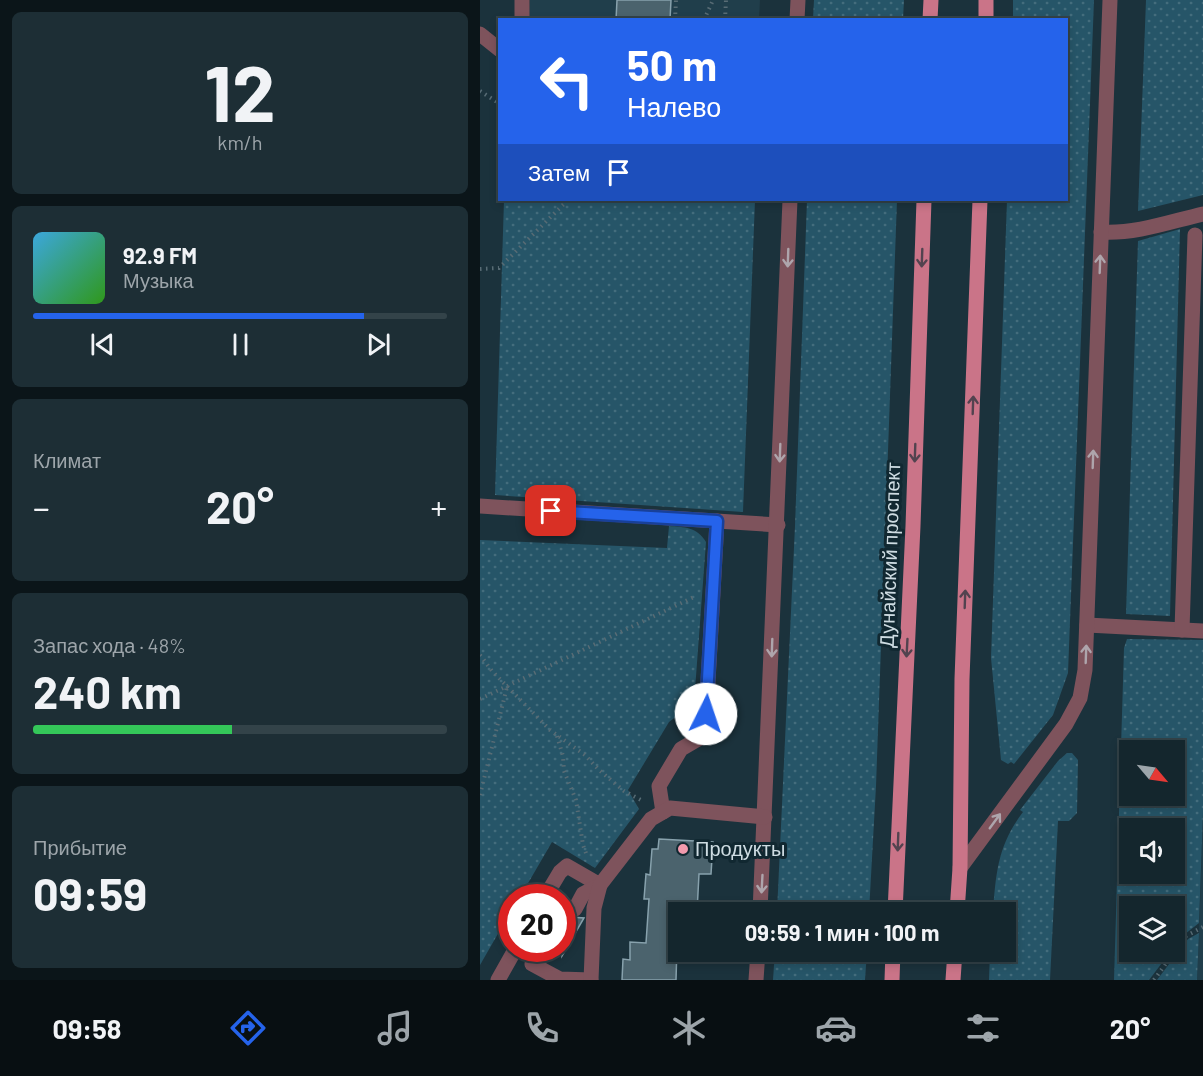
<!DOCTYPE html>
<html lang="ru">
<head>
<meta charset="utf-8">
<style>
	:root { --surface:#14262d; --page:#1d2e35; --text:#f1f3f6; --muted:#9da5aa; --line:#334349; --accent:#2563eb }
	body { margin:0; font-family:Barlow,sans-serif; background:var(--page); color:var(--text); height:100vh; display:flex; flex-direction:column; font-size:22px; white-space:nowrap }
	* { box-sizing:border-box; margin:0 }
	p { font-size:20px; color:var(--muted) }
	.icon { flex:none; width:33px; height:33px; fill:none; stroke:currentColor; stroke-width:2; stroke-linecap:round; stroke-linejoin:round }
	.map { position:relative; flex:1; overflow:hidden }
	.drawer { display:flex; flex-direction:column; gap:12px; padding:12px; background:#0b1519; width:480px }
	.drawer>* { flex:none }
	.banner { position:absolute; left:18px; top:18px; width:570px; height:183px; border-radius:0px; box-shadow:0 3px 9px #0003,0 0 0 2px var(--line); background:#2563eb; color:#fff; overflow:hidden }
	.needle { width:39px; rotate:119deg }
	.fabs { position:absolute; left:639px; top:740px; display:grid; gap:12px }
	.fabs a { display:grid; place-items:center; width:66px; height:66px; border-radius:0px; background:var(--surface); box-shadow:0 3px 9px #0003,0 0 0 2px var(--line); font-size:30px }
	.speed { position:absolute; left:18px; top:884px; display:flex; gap:12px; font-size:30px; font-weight:700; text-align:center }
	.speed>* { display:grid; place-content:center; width:78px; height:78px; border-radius:50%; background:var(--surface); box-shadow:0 3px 9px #0003,0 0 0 2px var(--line); line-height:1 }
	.speed .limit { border:9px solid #d22; background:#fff; color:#111 }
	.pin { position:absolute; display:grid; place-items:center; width:51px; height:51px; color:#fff; margin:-26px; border-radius:12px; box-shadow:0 3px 9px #0006 }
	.me { position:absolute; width:66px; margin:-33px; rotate:4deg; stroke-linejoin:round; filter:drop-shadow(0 0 4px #0008) }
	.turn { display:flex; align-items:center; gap:21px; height:126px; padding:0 30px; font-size:27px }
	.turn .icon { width:78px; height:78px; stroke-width:2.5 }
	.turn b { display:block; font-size:42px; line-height:51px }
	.then { display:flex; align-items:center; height:57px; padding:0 30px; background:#0003; gap:12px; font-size:22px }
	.big { font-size:45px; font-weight:700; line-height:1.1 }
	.drawer .tile { flex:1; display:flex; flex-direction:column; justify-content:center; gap:9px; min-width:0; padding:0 21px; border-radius:9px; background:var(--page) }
	.drawer .dial { align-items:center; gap:0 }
	.dial b { font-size:78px; line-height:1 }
	.song { display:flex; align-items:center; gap:18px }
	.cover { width:72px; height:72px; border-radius:9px; background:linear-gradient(135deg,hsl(200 70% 55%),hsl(110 70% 35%)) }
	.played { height:6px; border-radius:3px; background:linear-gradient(90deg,var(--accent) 80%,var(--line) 80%) }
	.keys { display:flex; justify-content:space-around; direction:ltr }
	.heat { display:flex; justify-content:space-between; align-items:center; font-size:33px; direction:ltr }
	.charge { height:9px; border-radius:4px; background:linear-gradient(90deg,#34c759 48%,var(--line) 0) }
	.trip { position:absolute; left:188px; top:902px; width:348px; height:60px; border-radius:0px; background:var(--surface); box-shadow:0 3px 9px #0003,0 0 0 2px var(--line); font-weight:700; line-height:60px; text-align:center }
	.dock { display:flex; height:96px; justify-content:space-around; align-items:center; background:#080f12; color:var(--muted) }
	.dock .icon { width:42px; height:42px }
	.dock .active { color:var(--accent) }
	.dock b { font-size:27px; color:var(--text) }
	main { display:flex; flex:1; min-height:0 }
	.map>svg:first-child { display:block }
	.built { fill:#203e4b }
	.grass { fill:url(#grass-dots); fill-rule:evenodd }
	.building { fill:#4b636d; stroke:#88a2ad; stroke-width:1.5 }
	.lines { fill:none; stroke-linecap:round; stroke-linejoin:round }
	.path { stroke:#586c75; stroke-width:4; stroke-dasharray:1.5 4.5; stroke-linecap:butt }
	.minor { stroke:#7e535c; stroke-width:15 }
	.major { stroke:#ca7488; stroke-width:15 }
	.oneway { stroke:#aea5ac }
	.oneway2 { stroke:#52434f }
	.route-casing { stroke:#184099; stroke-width:15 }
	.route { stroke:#2563eb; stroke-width:10 }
	.poi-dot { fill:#f29aad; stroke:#112831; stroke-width:2 }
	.labels { text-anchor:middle; stroke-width:6; stroke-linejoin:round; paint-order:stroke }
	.street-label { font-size:20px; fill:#cedce2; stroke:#112831 }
	.poi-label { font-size:20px; fill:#cedce2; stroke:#112831; text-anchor:start }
</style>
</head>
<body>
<main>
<section class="drawer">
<div class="tile dial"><b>12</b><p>km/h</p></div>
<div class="tile">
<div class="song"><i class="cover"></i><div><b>92.9 FM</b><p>Музыка</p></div></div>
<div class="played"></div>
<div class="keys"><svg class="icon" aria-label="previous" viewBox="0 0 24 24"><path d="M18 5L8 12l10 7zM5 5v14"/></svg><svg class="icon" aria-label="pause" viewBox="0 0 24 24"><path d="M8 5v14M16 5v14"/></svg><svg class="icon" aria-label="next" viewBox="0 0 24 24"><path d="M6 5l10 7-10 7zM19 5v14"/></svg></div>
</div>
<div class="tile"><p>Климат</p>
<div class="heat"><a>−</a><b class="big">20°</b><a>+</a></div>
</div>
<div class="tile"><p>Запас хода · 48%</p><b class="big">240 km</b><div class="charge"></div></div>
<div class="tile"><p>Прибытие</p><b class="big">09:59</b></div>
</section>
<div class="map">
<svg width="723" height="980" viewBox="0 0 723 980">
	<defs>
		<pattern id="grass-dots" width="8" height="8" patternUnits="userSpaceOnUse" patternTransform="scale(1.5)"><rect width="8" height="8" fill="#265568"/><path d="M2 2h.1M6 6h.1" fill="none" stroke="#446d7d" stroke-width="1.8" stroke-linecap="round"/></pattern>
	</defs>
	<rect width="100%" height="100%" fill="#1b323c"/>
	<g class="built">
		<path d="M50 0H280L279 19 49 20Z"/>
		<path d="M723 812V980H717L719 933Z"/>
	</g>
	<g class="grass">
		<path d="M334 0H424L423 19H333Z"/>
		<path d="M533 0H614L588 673 573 715 534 764 531 762 528 764 521 760 511 658 527 200H586V20L533 19Z"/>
		<path d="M666 0H723V195L658 211Z"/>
		<path d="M24 200H275L263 512 15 495Z"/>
		<path d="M327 200H417L396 786 389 912H297L315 526Z"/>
		<path d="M700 229 690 616 646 614 658 241Z"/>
		<path d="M189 526C204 527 217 527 226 542L214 703 189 722 148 790 159 809 115 868 72 842 40 897H32L31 911 0 965V540L187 548Z"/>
		<path d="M647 639 723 640V812L719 923 705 934 695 947 694 906H650V951H691L669 980H634L644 648ZM650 750H694V795H650ZM650 828H694V873H650Z"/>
		<path d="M587 753H592L598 760 597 813 589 821H578L570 980H509L510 951H525V912H513C516 872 518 845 543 812L540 810 578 761Z"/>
		<path d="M719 933 717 980H677L708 939Z"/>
		<path d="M295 951H387L385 980H293Z"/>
	</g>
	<g class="building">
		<path d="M137 0H191L190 20H136Z"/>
		<path d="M179 839 233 842 231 874H219L217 912H198L196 980H142L143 959 150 960V942L166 943 169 899H164L166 874 170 875 172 849H178Z"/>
		<path d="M82 905 86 907V914L90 917 104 918 82 956Z"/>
	</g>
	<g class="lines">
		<g class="path">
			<path d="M195 20 196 0"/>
			<path d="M224 20 233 0"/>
			<path d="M245 20 246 0"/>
			<path d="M0 91 20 104"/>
			<path d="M0 269 19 268 88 200"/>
			<path d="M0 655 12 671 70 730 105 755 119 770 144 791 163 801"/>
			<path d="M0 699 216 596"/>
			<path d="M77 736 83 756 84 771 96 800 103 845 107 856"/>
			<path d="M0 795 27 687"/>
			<path d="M674 980 706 936 723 927"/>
		</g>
		<g class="minor">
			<path d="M42 20V0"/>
			<path d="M317 20 318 0"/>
			<path d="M0 34 20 50"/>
			<path d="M621 232C656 234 689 222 723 214"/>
			<path d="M0 506 298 525"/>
			<path d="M607 625 723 631"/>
			<path d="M702 630 715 235"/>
			<path d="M183 812 179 786 201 749 225 735 237 521"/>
			<path d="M480 868 586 724 600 698 605 670 630 0"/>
			<path d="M65 897 80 872 87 866 120 885"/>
			<path d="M95 909 103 894 120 885"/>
			<path d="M280 912 310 200"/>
			<path d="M52 964 80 979 111 980"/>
			<path d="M18 980 36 948"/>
			<path d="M111 980 114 908 120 885 171 819 190 808 285 817"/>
			<path d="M276 980 278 951"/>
		</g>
		<g class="major">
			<path d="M450 20 451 0"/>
			<path d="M506 20V0"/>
			<path d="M415 912 433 526 444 200"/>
			<path d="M477 912 480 868 482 679 500 200"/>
			<path d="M412 980 413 951"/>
			<path d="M473 980 475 951"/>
		</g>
	</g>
	<defs><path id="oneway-shaft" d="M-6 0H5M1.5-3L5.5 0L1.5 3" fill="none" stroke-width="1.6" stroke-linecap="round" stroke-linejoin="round" transform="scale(1.5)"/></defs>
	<g class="oneway">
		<use href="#oneway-shaft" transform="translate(308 258) rotate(92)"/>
		<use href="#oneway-shaft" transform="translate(620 264) rotate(-88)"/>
		<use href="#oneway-shaft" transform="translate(300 453) rotate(92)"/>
		<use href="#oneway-shaft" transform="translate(613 459) rotate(-88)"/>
		<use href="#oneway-shaft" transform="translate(292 648) rotate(92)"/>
		<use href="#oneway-shaft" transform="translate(606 654) rotate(-88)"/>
		<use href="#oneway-shaft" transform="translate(515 821) rotate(-54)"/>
		<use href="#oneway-shaft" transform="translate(282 884) rotate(93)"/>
	</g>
	<g class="oneway2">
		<use href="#oneway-shaft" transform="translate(442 258) rotate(92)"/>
		<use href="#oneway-shaft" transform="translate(493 405) rotate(-88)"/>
		<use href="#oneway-shaft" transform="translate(435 453) rotate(92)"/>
		<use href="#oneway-shaft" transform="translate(485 599) rotate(-88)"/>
		<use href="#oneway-shaft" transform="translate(427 648) rotate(93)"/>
		<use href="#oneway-shaft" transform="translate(418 842) rotate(92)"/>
	</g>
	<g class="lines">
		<defs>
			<path id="route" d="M71 511 237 521 226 714"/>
		</defs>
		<use href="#route" class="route-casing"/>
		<use href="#route" class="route"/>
	</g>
	<circle class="poi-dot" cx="203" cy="849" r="6"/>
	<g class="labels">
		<g class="street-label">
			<text transform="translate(410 555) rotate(-88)" y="7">Дунайский проспект</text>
		</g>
		<g class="poi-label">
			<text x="215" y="856">Продукты</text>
		</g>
	</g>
</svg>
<div class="fabs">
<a><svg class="needle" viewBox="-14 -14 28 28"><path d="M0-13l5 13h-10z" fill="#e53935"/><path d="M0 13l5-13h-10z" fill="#9da5aa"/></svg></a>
<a><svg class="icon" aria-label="sound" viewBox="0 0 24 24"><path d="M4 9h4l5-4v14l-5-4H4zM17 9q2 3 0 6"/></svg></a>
<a><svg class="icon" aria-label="layers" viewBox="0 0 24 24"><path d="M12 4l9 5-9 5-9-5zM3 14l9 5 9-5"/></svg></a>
</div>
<div class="speed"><div class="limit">20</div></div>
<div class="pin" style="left:71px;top:511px;background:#d93025"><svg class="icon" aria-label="arrive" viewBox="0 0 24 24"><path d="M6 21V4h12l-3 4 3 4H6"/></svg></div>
<svg class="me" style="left:226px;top:714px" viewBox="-20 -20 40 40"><circle r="19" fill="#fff"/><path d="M0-13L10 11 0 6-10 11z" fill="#2563eb"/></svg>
<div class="trip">09:59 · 1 мин · 100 m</div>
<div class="banner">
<div class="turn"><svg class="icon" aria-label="left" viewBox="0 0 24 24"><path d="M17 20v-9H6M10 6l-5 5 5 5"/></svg><div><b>50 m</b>Налево</div></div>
<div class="then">Затем<svg class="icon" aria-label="arrive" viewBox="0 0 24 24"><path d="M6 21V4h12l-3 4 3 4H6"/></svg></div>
</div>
</div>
</main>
<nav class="dock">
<b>09:58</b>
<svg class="icon active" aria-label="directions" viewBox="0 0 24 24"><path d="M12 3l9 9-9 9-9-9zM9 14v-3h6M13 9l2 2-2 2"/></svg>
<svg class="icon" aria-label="music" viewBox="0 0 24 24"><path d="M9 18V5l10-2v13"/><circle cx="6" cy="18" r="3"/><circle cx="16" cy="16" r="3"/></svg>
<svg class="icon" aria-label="phone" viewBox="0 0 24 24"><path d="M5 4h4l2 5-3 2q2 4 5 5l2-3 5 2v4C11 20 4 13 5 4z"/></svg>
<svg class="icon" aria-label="climate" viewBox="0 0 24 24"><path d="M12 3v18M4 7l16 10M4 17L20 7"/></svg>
<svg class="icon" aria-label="car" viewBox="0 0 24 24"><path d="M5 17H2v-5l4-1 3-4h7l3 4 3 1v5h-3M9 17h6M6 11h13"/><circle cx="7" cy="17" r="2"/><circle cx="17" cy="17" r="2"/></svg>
<svg class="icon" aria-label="filters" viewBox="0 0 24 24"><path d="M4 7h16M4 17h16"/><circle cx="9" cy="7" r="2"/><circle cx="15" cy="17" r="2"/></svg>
<b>20°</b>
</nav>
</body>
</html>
